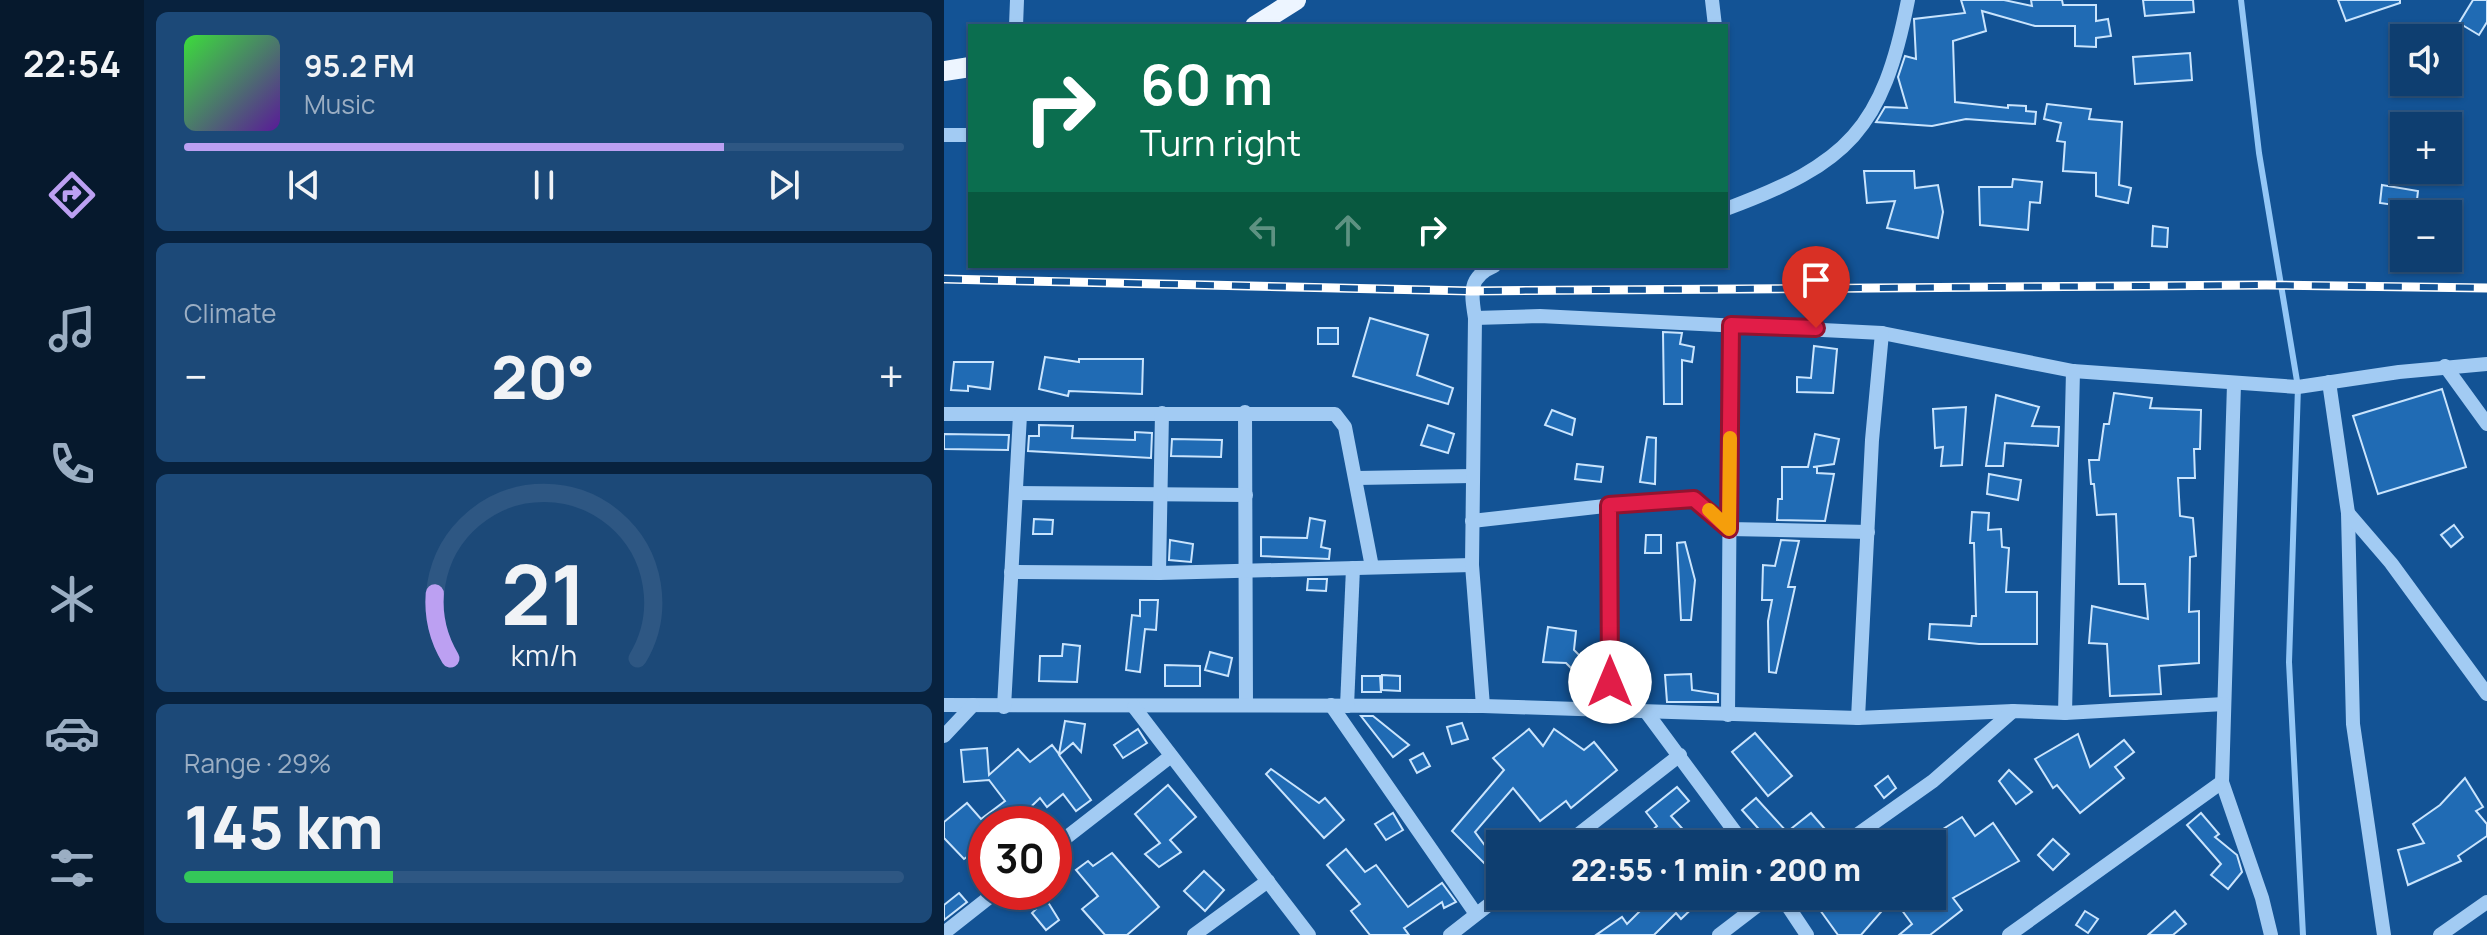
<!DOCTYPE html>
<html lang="en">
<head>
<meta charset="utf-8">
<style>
	:root { --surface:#0e3e70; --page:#1c4978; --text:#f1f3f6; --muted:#9baec3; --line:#2e5783; --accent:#bca0f2 }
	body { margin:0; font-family:Manrope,sans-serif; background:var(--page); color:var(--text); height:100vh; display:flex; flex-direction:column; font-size:30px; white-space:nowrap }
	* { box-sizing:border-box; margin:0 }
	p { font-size:26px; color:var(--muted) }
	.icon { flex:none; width:44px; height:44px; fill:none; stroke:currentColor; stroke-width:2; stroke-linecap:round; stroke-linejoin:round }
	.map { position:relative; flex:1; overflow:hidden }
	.panel { display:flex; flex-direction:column; gap:12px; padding:12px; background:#08223e; width:800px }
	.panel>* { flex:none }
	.banner { position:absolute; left:24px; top:24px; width:760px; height:244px; border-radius:0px; box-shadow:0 2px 6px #0004,0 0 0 2px var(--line); background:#0b6e4f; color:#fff; overflow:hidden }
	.tools { position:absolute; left:1446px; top:24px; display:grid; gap:16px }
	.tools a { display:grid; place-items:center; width:72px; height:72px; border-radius:0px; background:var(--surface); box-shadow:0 2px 6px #0004,0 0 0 2px var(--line); font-size:40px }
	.speed { position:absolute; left:24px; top:806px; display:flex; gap:16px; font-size:40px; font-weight:700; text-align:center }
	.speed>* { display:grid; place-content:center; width:104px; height:104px; border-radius:50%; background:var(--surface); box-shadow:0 2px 6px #0004,0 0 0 2px var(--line); line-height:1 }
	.speed .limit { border:12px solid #d22; background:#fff; color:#111 }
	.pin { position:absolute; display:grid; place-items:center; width:68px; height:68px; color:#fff; margin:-82px -34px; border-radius:50% 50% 50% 0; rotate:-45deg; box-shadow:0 0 8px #0007 }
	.pin .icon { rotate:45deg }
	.me { position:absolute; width:88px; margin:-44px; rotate:0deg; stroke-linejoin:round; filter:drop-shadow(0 0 6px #0008) }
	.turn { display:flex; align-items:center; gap:28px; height:168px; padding:0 40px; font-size:36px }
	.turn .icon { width:104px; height:104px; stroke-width:2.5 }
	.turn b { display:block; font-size:56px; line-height:68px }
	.lanes { display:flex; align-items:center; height:76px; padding:0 40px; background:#0003; justify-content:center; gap:40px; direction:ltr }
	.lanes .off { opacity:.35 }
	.big { font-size:60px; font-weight:800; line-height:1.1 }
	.panel .widget { flex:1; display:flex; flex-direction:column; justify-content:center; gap:12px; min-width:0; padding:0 28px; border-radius:12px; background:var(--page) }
	.panel .dial { align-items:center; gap:0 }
	.dial svg { height:208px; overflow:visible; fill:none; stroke:var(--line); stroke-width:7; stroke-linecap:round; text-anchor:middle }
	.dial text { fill:var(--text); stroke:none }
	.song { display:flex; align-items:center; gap:24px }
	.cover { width:96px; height:96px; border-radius:12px; background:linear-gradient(135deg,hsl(120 70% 55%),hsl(270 70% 35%)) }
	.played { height:8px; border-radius:4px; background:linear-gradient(90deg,var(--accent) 75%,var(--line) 75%) }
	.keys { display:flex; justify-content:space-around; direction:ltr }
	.heat { display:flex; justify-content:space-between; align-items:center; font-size:44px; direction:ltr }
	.charge { height:12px; border-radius:6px; background:linear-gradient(90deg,#34c759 29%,var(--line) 0) }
	.trip { position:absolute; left:542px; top:830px; width:460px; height:80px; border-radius:0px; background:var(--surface); box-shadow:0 2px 6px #0004,0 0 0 2px var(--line); font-weight:800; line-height:80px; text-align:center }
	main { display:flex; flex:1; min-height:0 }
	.menu { display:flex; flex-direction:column; width:144px; justify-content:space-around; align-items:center; background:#06192d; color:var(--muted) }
	.menu .icon { width:56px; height:56px }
	.menu .on { color:var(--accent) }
	.menu b { font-size:36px; color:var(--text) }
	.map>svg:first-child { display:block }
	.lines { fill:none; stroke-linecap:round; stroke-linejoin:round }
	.stream { stroke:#94c7f6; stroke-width:6 }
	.building { fill:#206bb4; stroke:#c9e4fd; stroke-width:2 }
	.minor { stroke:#a2cbf3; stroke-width:14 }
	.major { stroke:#edf5ff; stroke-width:20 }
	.rail-casing { stroke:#fff; stroke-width:9 }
	.rail { stroke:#135395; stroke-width:6; stroke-dasharray:18; stroke-linecap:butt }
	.route-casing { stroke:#92132f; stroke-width:20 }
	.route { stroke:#e11d48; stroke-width:14 }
	.slow { stroke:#f59e0b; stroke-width:14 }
</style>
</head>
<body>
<main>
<nav class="menu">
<b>22:54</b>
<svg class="icon on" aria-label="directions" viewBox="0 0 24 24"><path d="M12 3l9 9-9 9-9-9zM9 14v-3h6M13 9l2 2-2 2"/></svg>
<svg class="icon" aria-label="music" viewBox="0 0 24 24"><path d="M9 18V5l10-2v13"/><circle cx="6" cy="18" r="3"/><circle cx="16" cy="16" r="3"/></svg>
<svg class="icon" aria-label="phone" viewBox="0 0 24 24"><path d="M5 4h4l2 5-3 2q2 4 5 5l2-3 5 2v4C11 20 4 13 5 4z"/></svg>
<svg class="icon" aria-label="climate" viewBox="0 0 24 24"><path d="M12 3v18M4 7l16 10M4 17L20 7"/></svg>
<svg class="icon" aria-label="car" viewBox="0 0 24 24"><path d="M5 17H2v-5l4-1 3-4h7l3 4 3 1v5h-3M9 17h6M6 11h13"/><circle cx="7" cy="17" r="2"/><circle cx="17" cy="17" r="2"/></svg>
<svg class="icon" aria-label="filters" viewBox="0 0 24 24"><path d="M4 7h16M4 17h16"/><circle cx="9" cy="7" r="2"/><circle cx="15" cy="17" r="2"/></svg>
</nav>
<section class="panel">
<div class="widget">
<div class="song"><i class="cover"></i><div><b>95.2 FM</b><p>Music</p></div></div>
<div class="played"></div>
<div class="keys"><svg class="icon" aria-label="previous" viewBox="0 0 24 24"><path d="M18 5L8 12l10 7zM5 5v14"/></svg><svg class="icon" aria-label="pause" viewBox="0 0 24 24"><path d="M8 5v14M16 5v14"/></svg><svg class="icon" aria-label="next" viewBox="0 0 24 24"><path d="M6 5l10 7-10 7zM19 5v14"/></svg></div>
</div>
<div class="widget"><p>Climate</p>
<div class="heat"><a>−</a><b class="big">20°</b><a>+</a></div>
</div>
<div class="widget dial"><svg viewBox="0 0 100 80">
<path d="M14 69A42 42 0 1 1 86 69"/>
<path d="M14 69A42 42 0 0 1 8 44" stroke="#bca0f2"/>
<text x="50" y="56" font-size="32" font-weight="700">21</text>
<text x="50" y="72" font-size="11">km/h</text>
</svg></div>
<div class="widget"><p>Range · 29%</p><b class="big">145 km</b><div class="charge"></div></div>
</section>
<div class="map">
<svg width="1543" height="935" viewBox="0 0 1543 935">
	<rect width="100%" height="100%" fill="#135395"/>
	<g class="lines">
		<path class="stream" d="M1297 0 1315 153 1354 387 1345 662 1359 935"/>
	</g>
	<g class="building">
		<path d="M1017 0H1060L1088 6 1087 0H1118L1119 5H1152V21L1164 19 1167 36 1152 38V47L1131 46V26H1091L1038 11 1042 31 1009 41 1011 102 1064 108V105L1082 106V111L1092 112 1091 124 1022 119 988 126 932 122 941 107 963 108 954 77 961 56 972 59 970 19 1021 13Z"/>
		<path d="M1199 0H1249L1250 12 1201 16Z"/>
		<path d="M1394 0H1456V3L1402 21Z"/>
		<path d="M1529 0H1543V22L1535 35 1515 23Z"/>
		<path d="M1246 53 1248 80 1191 84 1189 57Z"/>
		<path d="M1103 104 1147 109 1145 119 1178 122 1175 185 1187 188 1184 203 1152 196V173L1119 171 1121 142 1113 141 1117 123 1100 119Z"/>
		<path d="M920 171H970L971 188 994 185 999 212 994 238 943 228 951 201 923 203Z"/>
		<path d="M1069 179 1098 182 1096 203 1086 202 1084 230 1036 225 1035 187H1068Z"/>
		<path d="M1438 185 1474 191 1472 208 1436 203Z"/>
		<path d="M1209 226 1224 228 1223 247 1208 246Z"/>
		<path d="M426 318 484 335 473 375 509 388 504 404 409 376Z"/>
		<rect x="374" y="328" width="20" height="16"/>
		<path d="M719 332 738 333 736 344 750 347 748 362 738 360V404H720Z"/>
		<path d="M870 346 893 349 889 393 853 392V377L867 378Z"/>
		<path d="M101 357 135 362V359H199L198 394 125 391 124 396 95 389Z"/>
		<path d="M10 362H49L46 389 24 386V391L7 390Z"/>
		<path d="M1498 389 1522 467 1434 494 1409 416Z"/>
		<path d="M1170 393 1208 398 1206 408 1257 410 1256 449H1250L1251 478H1234L1236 516 1249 518 1252 556 1246 557 1245 612 1255 611V663L1215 666 1217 694 1166 696 1163 644 1145 643 1148 606 1204 619 1201 584H1175L1172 514 1153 515 1150 484H1147L1145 460H1155L1160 424H1165Z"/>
		<path d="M1052 395 1095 407 1088 426 1115 427 1114 446 1061 443 1059 466H1042Z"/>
		<path d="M1022 407 1018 465 997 466 999 447 991 448 989 409Z"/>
		<path d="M608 410 631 419 628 435 601 425Z"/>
		<path d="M95 425 129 426 128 438 191 440V432L208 433 207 458 84 451 85 436H95Z"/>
		<path d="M484 425 510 434 504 453 477 445Z"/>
		<path d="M0 434 65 435 64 450 0 449Z"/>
		<path d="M871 434 895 439 890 464 869 467H873V473L890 474 881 521 833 520 834 499H838V467H864Z"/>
		<path d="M703 437 712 438 711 484 696 482Z"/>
		<path d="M228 439 278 440 277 457 227 456Z"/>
		<path d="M633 464 659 467 657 482 631 479Z"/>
		<path d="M1045 474 1077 480 1074 500 1043 494Z"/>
		<path d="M1028 512 1045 513 1044 530 1057 529 1058 547 1065 548 1062 592H1093V644H1035L985 639 986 624 1027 626 1028 616H1032L1030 543H1026Z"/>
		<path d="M366 518 381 521 377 547 386 549 385 559 317 556V537L363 538Z"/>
		<path d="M90 519 109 520 108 534H89Z"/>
		<path d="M1510 525 1519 537 1507 547 1497 535Z"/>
		<path d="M702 535H717V553H701Z"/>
		<path d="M226 540 249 544 247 562 225 560Z"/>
		<path d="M837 540 855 541 844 587H851L832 673 825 672 824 621 828 600H818L819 565 831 566Z"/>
		<path d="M741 542 751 580 747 620H737L733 543Z"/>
		<path d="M364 579H383L382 591 363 590Z"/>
		<path d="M196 600H214L212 630 201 629 196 672 182 670 188 615 196 616Z"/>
		<path d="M604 627 632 631 630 650 650 670 639 680 622 663 599 662Z"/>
		<path d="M119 644 136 646 133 682 95 681 96 656H118Z"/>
		<path d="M266 652 288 658 284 676 261 670Z"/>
		<path d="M221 665 256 666V686H221Z"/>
		<path d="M747 674 748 690 774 694V702H723L721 675Z"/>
		<path d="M438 675 456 676V691L438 690Z"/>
		<path d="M418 676H436L437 692H418Z"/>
		<path d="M417 716H429L465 745 449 757Z"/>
		<path d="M121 721 141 724 137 752 129 743 115 755 147 800 132 811 119 794 103 807 96 798 69 824H41L42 843 20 859 0 838V822L23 803 37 819 61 801 45 780 20 782 17 750 43 748 45 775 74 749 86 762 108 745 115 754Z"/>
		<path d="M518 723 524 739 508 744 503 727Z"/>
		<path d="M194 729 203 743 179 758 170 745Z"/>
		<path d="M585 729 599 746 610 729 640 750 650 742 673 770 627 808 622 801 596 821 569 788 531 832 556 866 551 874 508 831 560 770 549 758Z"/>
		<path d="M811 733 848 776 824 796 788 752Z"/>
		<path d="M1134 734 1146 767 1180 740 1190 752 1171 767 1180 778 1136 813 1113 785 1109 788 1091 759Z"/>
		<path d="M479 753 486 766 473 773 466 760Z"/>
		<path d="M327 769 375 803 381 798 400 820 380 838 322 774Z"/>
		<path d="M1065 770 1088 792 1072 804 1055 781Z"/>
		<path d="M944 776 952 788 940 798 931 786Z"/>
		<path d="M1521 778 1539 807 1532 811 1543 824V836L1514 856 1517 861 1464 885 1454 850 1480 843 1469 824 1496 805Z"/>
		<path d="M224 785 252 817 226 840 237 852 215 867 201 854 216 843 191 814Z"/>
		<path d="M733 787 745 801 727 816 752 844H692L713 826 702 812Z"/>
		<path d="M812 798 843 832 867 813 880 828 861 844H828L798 810Z"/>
		<path d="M449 813 459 830 442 840 431 824Z"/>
		<path d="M1257 813 1275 834 1271 837 1293 855 1298 872 1284 889 1267 875 1277 864 1243 825Z"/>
		<path d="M1018 817 1031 836 1049 823 1075 861 1009 898 1018 910 986 935H955L968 924 949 898 917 935H894L876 910 895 896H988V882L998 875 988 860V836Z"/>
		<path d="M1109 839 1125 854 1109 870 1094 855Z"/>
		<path d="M402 849 421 872 432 865 464 907 498 883 512 902 500 908 498 902 460 928 465 935H426L407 911 416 904 383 865Z"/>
		<path d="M168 853 215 907 183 935H161L138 909 154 896 132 870 144 861 149 866Z"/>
		<path d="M260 871 280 890 261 911 240 891Z"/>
		<path d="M15 893 23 902 0 920V905Z"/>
		<path d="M711 896H761L737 919 732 913 710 935H652L678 917 683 924Z"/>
		<path d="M102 899 115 920 102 930 88 913Z"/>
		<path d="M1141 911 1154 919 1144 933 1132 925Z"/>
		<path d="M1231 911 1242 924 1229 935H1204Z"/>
	</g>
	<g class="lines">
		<g class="minor">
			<path d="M768 0 771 26"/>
			<path d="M72 26 73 0"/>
			<path d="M0 135H26"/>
			<path d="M782 209C904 164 939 129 964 0"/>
			<path d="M531 318 596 316 938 333 1129 371 1354 387 1455 372 1543 364"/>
			<path d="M1501 366 1543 424"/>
			<path d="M1385 382 1404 513 1409 724 1440 935"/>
			<path d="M1290 384 1278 782 1318 898 1327 935"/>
			<path d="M301 412 302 703"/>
			<path d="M0 414H391L401 427 428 567"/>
			<path d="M413 478 528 476"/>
			<path d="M72 493 302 495"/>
			<path d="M665 505 666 711"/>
			<path d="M1404 513 1447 563 1543 694"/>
			<path d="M528 521 732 498 750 499 785 529 924 532"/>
			<path d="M67 572 215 573 528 565"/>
			<path d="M215 573 218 413"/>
			<path d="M0 705 539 706 914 718 1069 711 1121 713 1280 704"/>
			<path d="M387 705 532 914"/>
			<path d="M403 706 409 568"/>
			<path d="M539 706 528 565 531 318C527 293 524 277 550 266"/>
			<path d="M60 707 76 415"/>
			<path d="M190 707 365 935"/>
			<path d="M703 713 800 844"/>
			<path d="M1121 713 1129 371"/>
			<path d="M784 715 787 325"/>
			<path d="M914 718 928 440 938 333"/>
			<path d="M0 736 29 705"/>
			<path d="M622 844 736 755"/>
			<path d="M900 844 989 781 1069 711"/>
			<path d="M110 847 227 756"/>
			<path d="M837 896 863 935"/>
			<path d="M0 933 52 892"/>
			<path d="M250 935 324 881"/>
			<path d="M506 935 556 896"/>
			<path d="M775 935 826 896"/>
			<path d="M1065 935 1278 782"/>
			<path d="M1496 935 1543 902"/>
		</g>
		<g class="major">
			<path d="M311 26 352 0"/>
			<path d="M0 71 26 67"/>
		</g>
		<defs>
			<path id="rail" d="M0 279 527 291 1322 285 1543 288"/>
		</defs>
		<use href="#rail" class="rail-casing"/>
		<use href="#rail" class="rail"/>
	</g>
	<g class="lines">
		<defs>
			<path id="route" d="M666 682 665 505 750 499 785 529 787 325 872 328"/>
		</defs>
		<use href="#route" class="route-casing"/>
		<use href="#route" class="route"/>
		<path class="slow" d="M765 510 785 529 786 438"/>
	</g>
</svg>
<div class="tools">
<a><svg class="icon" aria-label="sound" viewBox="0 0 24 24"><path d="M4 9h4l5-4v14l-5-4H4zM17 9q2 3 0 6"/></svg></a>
<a>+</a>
<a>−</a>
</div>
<div class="speed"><div class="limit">30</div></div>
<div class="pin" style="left:872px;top:328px;background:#d93025"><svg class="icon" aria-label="arrive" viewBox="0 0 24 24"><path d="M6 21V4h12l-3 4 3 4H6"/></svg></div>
<svg class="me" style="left:666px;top:682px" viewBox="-20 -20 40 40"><circle r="19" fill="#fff"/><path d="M0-13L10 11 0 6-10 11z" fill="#e11d48"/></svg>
<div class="trip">22:55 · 1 min · 200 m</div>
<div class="banner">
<div class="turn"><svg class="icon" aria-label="right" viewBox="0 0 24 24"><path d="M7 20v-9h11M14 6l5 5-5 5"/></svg><div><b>60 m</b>Turn right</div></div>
<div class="lanes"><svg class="icon off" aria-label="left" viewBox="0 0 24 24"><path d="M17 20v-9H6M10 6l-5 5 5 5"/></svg><svg class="icon off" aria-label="ahead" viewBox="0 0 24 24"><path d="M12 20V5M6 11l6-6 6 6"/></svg><svg class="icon" aria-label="right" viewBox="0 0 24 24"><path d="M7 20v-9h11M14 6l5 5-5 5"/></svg></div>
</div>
</div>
</main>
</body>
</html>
